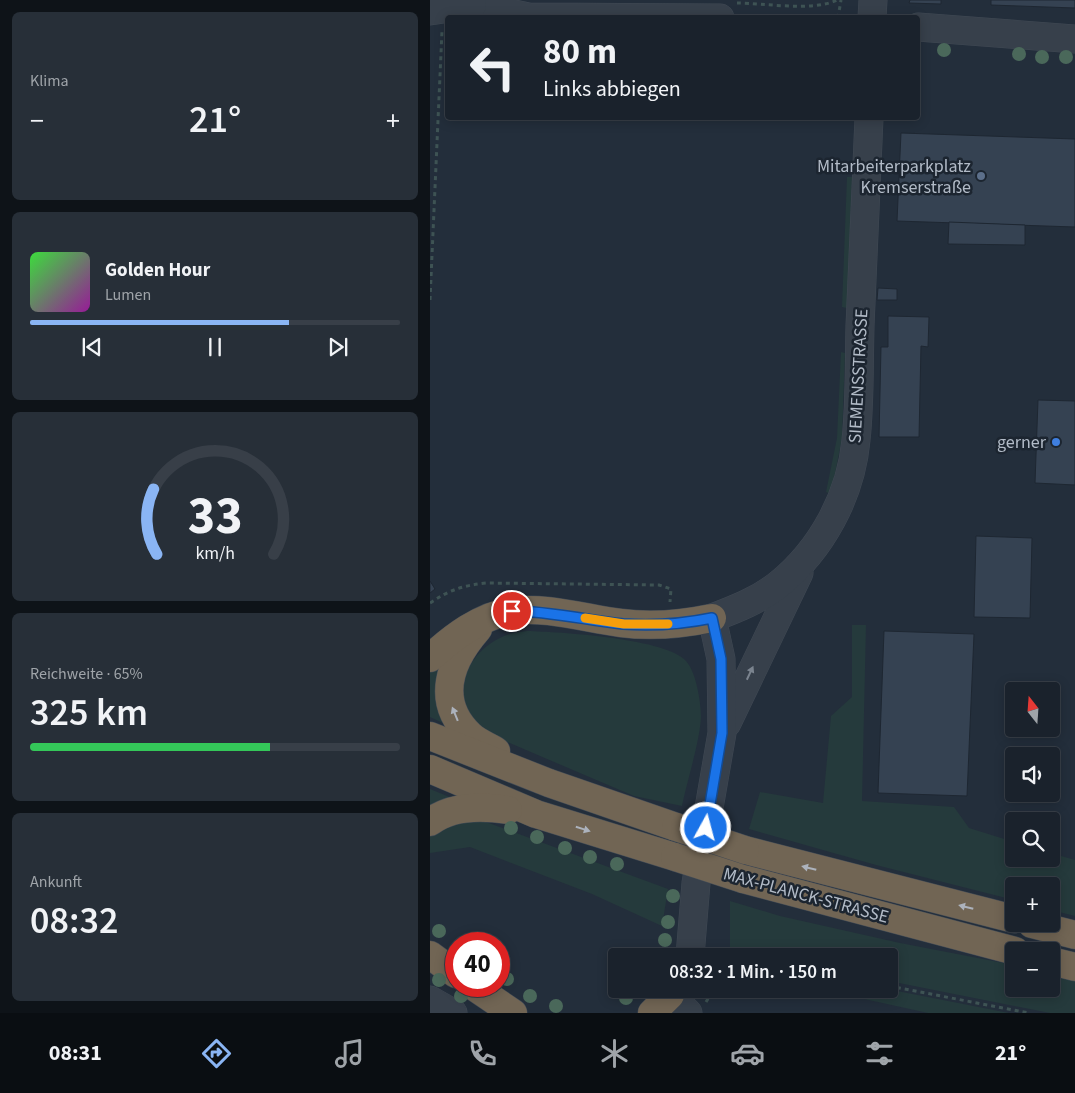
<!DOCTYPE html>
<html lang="de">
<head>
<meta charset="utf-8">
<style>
	:root { --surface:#1a222c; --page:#272f38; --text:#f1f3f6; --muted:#9fa4a9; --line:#383f48; --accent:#8ab5f4 }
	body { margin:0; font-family:"Source Sans 3",sans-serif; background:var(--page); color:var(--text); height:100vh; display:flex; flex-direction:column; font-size:19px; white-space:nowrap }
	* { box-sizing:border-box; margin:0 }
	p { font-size:16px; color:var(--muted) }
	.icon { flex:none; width:28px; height:28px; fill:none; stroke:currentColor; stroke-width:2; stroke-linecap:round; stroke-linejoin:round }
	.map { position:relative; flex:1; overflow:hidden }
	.sheet { display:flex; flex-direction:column; gap:12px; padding:12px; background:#0e1318; width:430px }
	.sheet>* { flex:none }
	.top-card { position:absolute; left:15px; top:15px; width:475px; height:105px; border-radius:5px; box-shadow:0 2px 12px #0003,0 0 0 1px var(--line); background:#1a222c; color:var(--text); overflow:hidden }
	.needle { width:32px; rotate:343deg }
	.controls { position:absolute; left:575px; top:682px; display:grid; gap:10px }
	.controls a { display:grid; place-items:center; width:55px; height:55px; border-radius:5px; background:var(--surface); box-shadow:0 2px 12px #0003,0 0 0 1px var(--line); font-size:25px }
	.speed { position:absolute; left:15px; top:932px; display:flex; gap:10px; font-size:25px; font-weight:700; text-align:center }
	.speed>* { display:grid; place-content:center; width:65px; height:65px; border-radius:50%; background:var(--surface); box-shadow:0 2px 12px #0003,0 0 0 1px var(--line); line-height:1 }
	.speed .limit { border:8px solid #d22; background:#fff; color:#111 }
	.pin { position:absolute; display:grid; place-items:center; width:42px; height:42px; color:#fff; margin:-21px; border:2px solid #fff; border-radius:50%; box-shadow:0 1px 5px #0007 }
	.me { position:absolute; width:55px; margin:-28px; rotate:7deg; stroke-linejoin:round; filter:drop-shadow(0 0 4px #0008) }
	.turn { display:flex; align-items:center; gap:18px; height:105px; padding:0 15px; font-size:22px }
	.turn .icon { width:65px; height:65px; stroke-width:2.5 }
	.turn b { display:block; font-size:35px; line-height:42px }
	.big { font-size:38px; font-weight:600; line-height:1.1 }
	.sheet .card { flex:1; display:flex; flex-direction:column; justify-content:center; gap:8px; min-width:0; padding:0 18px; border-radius:8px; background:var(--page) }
	.sheet .dial { align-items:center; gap:0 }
	.dial svg { height:130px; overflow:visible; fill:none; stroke:var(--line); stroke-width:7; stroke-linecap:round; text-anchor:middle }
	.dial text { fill:var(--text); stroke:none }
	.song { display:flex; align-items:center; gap:15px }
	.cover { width:60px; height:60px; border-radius:8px; background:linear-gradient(135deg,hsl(120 70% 55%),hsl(300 70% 35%)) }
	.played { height:5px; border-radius:2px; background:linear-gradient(90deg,var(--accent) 70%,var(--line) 70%) }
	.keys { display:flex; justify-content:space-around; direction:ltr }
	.heat { display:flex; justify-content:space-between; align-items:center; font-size:28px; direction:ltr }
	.charge { height:8px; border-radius:4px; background:linear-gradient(90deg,#34c759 65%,var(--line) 0) }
	.trip { position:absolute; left:178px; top:948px; width:290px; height:50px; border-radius:5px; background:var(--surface); box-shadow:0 2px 12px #0003,0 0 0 1px var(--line); font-weight:600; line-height:50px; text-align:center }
	.tab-bar { display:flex; height:80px; justify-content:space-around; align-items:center; background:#0a0e12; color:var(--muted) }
	.tab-bar .icon { width:35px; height:35px }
	.tab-bar .current { color:var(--accent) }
	.tab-bar b { font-size:22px; color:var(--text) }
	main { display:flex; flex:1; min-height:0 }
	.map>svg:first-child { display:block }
	.green { fill:#253a3c }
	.building { fill:#354252; stroke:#1e2732 }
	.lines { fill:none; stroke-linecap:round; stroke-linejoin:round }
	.minor-casing { stroke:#404954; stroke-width:29 }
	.highway-casing { stroke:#424b56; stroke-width:29 }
	.path { stroke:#3e5354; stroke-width:3; stroke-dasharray:4 4; stroke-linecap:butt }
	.minor { stroke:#37404b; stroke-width:28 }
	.highway { stroke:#716554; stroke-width:28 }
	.highway-bridge-casing { stroke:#424b56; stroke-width:29; stroke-linecap:butt }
	.highway-bridge { stroke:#716554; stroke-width:28 }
	.tree { fill:#4a685a }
	.oneway { fill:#7b848f }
	.oneway2 { fill:#acb2bc }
	.route-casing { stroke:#114b97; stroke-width:12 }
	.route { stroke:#1a73e8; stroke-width:9 }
	.slow { stroke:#f59e0b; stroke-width:9 }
	.service-dot { fill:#5c6f8a; stroke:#1c2530; stroke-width:2 }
	.shop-dot { fill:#3f7fe0; stroke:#1c2530; stroke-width:2 }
	.labels { text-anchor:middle; stroke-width:5; stroke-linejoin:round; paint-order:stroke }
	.poi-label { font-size:18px; fill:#b2bbc7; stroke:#1c2530; text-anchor:end }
	.street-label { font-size:18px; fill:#b2bbc7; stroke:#1c2530 }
</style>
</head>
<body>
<main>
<section class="sheet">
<div class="card"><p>Klima</p>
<div class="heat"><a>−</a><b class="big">21°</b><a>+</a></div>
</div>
<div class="card">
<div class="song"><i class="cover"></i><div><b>Golden Hour</b><p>Lumen</p></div></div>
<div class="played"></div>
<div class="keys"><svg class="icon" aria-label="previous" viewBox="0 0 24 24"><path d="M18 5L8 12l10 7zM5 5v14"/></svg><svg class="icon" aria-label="pause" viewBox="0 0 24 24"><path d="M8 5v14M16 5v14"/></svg><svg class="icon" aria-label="next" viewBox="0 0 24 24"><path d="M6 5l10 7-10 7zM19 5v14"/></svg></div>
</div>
<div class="card dial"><svg viewBox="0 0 100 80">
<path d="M14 69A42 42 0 1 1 86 69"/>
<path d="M14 69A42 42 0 0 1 12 29" stroke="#8ab5f4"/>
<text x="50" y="56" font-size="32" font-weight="700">33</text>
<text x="50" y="72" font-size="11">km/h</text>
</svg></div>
<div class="card"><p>Reichweite · 65%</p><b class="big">325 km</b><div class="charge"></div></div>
<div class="card"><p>Ankunft</p><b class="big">08:32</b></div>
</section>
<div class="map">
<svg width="645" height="1013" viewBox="0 0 645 1013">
	<rect width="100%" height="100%" fill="#232e3b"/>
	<g class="green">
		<path d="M417 177H422L417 308 412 307Z"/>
		<path d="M411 352 415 353 412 438 401 494 396 492 407 438Z"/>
		<path d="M422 625H436L432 801 524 807 539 828 584 842V859H621V853L645 860V916L621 910V886H584V900L446 865 319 829 330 792 393 803 401 716 422 697Z"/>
		<path d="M97 631C130 632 230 638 254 659 266 669 271 702 271 717 270 741 257 781 252 806L204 796 56 733C17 703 32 654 74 636 81 633 90 632 97 631Z"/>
		<path d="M17 650 15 724 0 717V667Z"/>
		<path d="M0 789 22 798 0 807Z"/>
		<path d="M34 820 56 822 238 889 232 926 162 894 40 847 0 853V832Z"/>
		<path d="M300 901 350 916 470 943 584 965V989H621V974L645 980V1013H620L459 981V956H300Z"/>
		<path d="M389 989H457L579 1013H498Z"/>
	</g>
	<g class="building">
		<path d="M480 0H511V4L479 3Z"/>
		<path d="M561 0H645V8L561 5Z"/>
		<path d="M471 133 645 139V227L467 221Z"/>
		<path d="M519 222 595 225V245L518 244Z"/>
		<path d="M448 288 467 289V300H447Z"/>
		<path d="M458 316 499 317 498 347 491 346 489 437H449L451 347H458Z"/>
		<path d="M608 400 645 401V485L605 483Z"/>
		<path d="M546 536 602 538 600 618 544 617Z"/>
		<path d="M0 581 5 589 0 593Z"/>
		<path d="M454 631 544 634 537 796 448 793Z"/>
	</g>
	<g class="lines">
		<defs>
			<g id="minor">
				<path d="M21 0 98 17 290 18"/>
				<path d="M0 11 42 5"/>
				<path d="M442 18 443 0"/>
				<path d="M488 27 645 39"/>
				<path d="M297 723 369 573"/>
				<path d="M260 956 266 883 292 733 291 659 282 618C306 609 329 600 349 584 392 549 421 495 426 440 430 403 429 364 430 326 433 257 436 187 439 118"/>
				<path d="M245 989 240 995 258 1013"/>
				<path d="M0 1000 23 1013"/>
			</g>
			<g id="highway">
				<path d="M48 629C20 661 4 701 40 735 47 742 58 746 66 751"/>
				<path d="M0 658C23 637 50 616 82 611 115 606 158 619 191 623 221 627 253 624 282 618"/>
				<path d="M0 736 119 783 246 827"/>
				<path d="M0 769 106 814 245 857"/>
				<path d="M0 822C22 805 52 806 78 810"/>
				<path d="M315 850 584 919"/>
				<path d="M313 879 585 951"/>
				<path d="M602 924 645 935"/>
				<path d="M0 955 26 974"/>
				<path d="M621 961 645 967"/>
				<path d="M43 986 83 1013"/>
				<path d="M222 1013 240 995"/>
			</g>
		</defs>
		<use href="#minor" class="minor-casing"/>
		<use href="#highway" class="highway-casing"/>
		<g class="path">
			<path d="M307 3C334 3 383 12 407 0"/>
			<path d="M408 18 411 0"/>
			<path d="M0 300 12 31"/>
			<path d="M0 603C19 590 34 585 57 583L229 585 241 589 240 602"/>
			<path d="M459 986 599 1013"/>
			<path d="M276 1002 284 989"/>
		</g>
		<use href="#minor" class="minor"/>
		<use href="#highway" class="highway"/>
		<defs>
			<g id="highway-bridge">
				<path d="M246 827 315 850"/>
				<path d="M245 857 313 879"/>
			</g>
		</defs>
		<use href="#highway-bridge" class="highway-bridge-casing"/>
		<use href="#highway-bridge" class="highway-bridge"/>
	</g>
	<g class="tree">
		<circle cx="514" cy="50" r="7"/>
		<circle cx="589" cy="54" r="7"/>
		<circle cx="612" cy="57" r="7"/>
		<circle cx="636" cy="57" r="7"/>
		<circle cx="81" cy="828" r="7"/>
		<circle cx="107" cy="837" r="7"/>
		<circle cx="135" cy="848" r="7"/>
		<circle cx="160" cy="857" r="7"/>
		<circle cx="187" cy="864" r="7"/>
		<circle cx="243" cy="896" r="7"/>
		<circle cx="238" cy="922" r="7"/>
		<circle cx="9" cy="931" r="7"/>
		<circle cx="235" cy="940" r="7"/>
		<circle cx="77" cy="979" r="7"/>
		<circle cx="9" cy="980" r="7"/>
		<circle cx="31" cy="996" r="7"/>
		<circle cx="100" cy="996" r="7"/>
		<circle cx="196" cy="998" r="7"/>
		<circle cx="126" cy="1006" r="7"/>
	</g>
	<defs><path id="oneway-solid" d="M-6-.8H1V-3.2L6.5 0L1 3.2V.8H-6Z" transform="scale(1.25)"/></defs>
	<use class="oneway" href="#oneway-solid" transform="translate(320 673) rotate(-65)"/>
	<g class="oneway2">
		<use href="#oneway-solid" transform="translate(25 714) rotate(-112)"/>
		<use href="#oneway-solid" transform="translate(153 829) rotate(17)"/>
		<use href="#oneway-solid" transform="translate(379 868) rotate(-166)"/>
		<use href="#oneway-solid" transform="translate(536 907) rotate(-166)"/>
	</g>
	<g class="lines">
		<defs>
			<path id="route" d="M82 611C119 611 156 620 193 624 223 626 253 624 282 618L291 659 292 733 276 828"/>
		</defs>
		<use href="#route" class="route-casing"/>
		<use href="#route" class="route"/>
		<path class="slow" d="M155 618 194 624H238"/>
	</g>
	<circle class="service-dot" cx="551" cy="176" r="5"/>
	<circle class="shop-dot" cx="626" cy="442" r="5"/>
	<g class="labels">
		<g class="poi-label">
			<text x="541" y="172">Mitarbeiterparkplatz<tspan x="541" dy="21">Kremserstraße</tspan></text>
			<text x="616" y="448">gerner</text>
		</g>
		<g class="street-label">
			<text transform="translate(428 376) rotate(-87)" y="6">SIEMENSSTRASSE</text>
			<text transform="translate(376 895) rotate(15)" y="6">MAX-PLANCK-STRASSE</text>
		</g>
	</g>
</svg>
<div class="controls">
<a><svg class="needle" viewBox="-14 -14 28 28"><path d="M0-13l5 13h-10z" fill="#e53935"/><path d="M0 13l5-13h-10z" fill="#9fa4a9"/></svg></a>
<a><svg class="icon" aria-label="sound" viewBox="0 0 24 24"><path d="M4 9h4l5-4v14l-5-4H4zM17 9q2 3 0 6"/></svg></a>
<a><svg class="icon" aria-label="search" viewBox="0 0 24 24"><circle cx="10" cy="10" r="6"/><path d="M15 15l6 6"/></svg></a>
<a>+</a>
<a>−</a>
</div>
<div class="speed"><div class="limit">40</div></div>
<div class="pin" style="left:82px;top:611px;background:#d93025"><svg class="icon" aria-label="arrive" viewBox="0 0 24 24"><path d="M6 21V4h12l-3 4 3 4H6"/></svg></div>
<svg class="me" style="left:276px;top:828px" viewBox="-20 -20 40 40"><circle r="17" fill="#1a73e8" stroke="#fff" stroke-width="3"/><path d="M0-11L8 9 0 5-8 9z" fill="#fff"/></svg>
<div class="trip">08:32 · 1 Min. · 150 m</div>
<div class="top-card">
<div class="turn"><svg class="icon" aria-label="left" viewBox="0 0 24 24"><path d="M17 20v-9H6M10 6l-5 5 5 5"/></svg><div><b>80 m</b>Links abbiegen</div></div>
</div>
</div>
</main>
<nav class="tab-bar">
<b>08:31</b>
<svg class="icon current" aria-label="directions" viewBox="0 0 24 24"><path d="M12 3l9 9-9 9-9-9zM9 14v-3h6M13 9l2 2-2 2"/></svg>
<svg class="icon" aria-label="music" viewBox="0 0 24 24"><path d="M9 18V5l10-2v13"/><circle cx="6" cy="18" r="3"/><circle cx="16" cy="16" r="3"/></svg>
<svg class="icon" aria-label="phone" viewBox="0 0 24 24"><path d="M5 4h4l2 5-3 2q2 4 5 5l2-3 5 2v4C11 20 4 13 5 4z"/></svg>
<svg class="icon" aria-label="climate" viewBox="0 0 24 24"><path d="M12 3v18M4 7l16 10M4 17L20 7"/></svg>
<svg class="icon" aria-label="car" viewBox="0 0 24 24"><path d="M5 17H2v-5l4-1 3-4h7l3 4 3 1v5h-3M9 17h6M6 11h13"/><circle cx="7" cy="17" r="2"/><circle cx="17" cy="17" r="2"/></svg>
<svg class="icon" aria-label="filters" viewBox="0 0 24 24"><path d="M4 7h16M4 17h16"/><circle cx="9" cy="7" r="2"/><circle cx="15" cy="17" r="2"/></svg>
<b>21°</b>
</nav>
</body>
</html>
